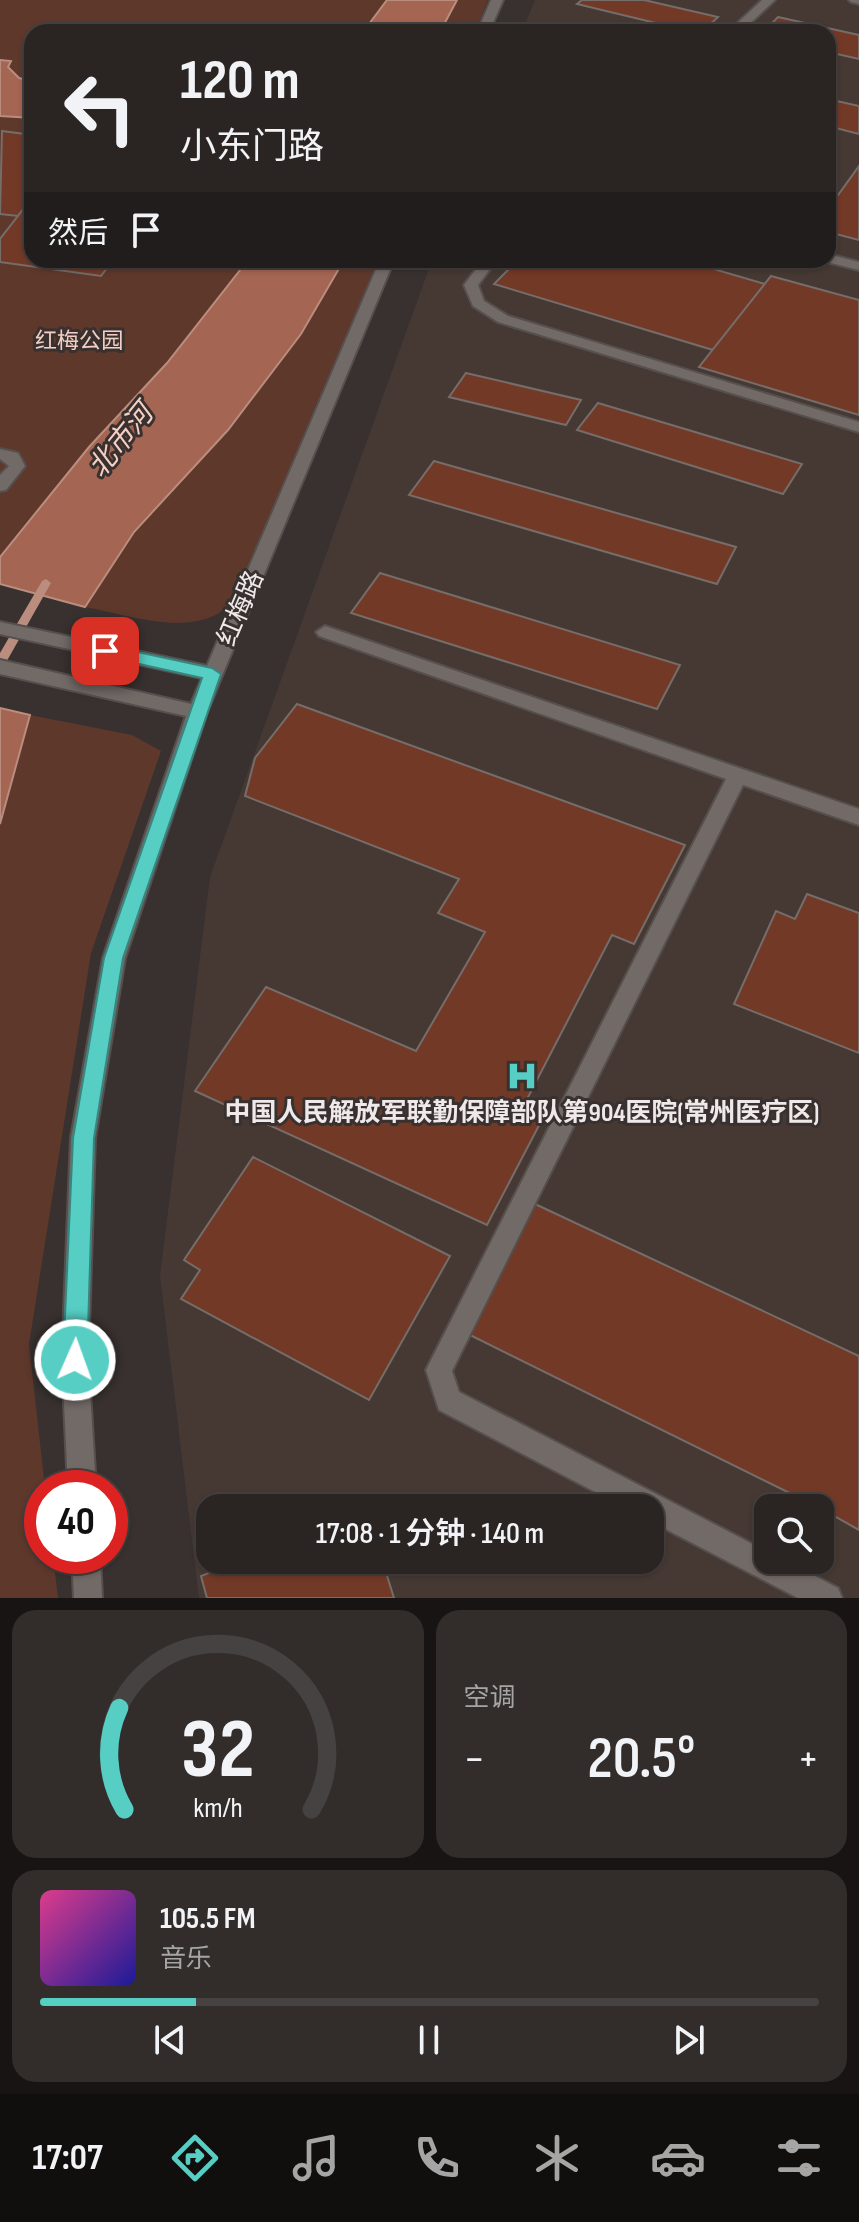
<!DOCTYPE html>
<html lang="zh">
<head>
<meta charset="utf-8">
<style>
	:root { --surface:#2a2523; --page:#322d2b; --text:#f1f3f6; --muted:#a5a5a6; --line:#464241; --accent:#56cec4 }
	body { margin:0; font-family:"Sofia Sans Condensed","Noto Sans SC",sans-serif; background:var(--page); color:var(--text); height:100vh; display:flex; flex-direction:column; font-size:30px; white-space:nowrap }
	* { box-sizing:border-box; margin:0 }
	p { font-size:26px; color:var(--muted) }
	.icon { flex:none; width:44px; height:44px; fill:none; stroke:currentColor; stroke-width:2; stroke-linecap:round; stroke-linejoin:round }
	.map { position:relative; height:1598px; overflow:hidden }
	.sheet { display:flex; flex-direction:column; gap:12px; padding:12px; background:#171413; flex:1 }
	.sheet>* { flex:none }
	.top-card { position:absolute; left:24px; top:24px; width:812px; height:244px; border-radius:24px; box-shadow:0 2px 6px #0004,0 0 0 2px var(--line); background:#2a2523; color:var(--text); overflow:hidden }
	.tools { position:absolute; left:754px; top:1494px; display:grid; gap:16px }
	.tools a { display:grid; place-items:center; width:80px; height:80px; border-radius:16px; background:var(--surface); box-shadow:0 2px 6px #0004,0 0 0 2px var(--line); font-size:40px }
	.speed { position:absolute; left:24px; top:1470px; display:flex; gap:16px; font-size:40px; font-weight:700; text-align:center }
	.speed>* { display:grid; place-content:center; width:104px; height:104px; border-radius:50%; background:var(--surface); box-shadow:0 2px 6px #0004,0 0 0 2px var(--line); line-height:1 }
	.speed .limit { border:12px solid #d22; background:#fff; color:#111 }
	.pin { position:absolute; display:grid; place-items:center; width:68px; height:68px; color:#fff; margin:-34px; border-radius:16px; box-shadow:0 4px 12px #0006 }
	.me { position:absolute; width:88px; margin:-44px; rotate:2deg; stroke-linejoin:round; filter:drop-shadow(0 0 6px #0008) }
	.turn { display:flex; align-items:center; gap:28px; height:168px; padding:0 24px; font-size:36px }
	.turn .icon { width:104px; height:104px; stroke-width:2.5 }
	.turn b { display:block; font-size:56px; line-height:68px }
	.then { display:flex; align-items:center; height:76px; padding:0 24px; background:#0003; gap:16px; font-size:30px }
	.big { font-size:60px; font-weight:600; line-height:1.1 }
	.sheet .card { flex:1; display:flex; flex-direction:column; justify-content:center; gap:12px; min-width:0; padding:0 28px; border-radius:24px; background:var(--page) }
	.sheet .dial { align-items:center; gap:0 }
	.dial svg { height:208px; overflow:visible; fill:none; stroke:var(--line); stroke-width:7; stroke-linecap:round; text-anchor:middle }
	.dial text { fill:var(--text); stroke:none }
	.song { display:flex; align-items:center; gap:24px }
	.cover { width:96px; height:96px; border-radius:12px; background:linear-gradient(135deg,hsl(330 70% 55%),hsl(240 70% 35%)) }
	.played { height:8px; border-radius:4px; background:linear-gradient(90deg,var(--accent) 20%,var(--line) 20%) }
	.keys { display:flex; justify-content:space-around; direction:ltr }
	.heat { display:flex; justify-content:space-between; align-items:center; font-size:44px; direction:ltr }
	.sheet .tiles { flex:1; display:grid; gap:12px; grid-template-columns:1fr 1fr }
	.card:last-child { grid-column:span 2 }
	.trip { position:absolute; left:196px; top:1494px; width:468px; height:80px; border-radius:24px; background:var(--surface); box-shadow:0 2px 6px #0004,0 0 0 2px var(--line); font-weight:600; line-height:80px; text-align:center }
	.menu { display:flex; height:128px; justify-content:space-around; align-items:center; background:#110f0e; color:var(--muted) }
	.menu .icon { width:56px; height:56px }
	.menu .active { color:var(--accent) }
	.menu b { font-size:36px; color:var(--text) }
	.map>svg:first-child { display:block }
	.built { fill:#463934; fill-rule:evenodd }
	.green { fill:#5f382c }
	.water { fill:#a46552; stroke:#ba8d7f; stroke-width:2 }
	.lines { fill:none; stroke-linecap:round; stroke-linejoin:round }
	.stream { fill:#ba8d7f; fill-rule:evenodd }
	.building { fill:#733927; stroke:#756d6a; stroke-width:2 }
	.minor-casing { stroke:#554f4e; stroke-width:4 }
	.minor { fill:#726a67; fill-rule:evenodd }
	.route { fill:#56cec4; stroke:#38867f; stroke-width:2 }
	.labels { text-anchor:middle; stroke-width:6; stroke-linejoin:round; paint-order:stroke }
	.far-park-label { font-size:22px; fill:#f4cec2; stroke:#38312f }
	.street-label { font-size:26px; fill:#efeae9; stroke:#38312f }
	.poi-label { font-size:26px; font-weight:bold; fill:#efeae9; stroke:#38312f }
	.water-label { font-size:28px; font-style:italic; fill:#f7d0c4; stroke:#38312f }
</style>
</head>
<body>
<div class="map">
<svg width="859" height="1598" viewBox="0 0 859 1598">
	<rect width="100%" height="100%" fill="#38312f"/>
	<path class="built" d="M535 0H859V1598H199L160 1276 210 877 432 260H828V32H522ZM210 1508H650V1560H210ZM768 1508H820V1560H768Z"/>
	<g class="green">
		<path d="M0 0H387L363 32H32V260H248L167 363 89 447 0 557Z"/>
		<path d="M457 0H488L475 32H440Z"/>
		<path d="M344 260H380L238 597C232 602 226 609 219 613 182 635 125 614 85 607L134 532 228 430 301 334Z"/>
		<path d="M30 715 132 735 161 751 91 953 29 1344 45 1488H42V1556H53L58 1598H0V824Z"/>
	</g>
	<g class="water">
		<path d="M387 0H457L440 32H363Z"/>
		<path d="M0 60 11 61 8 67 19 78 32 81V118L0 116Z"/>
		<path d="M248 260H344L301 334 228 430 134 532 85 607 0 584V557L89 447 167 363Z"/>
		<path d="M0 708 30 715 0 824Z"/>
	</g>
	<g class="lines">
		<path class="stream" d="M46 579 51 583 4 666 0 667V653L42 581Z"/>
	</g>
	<g class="building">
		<path d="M582 0H644L718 17 702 32H693L577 4Z"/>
		<path d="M778 17 859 35V59L828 52V32H763Z"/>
		<path d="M828 99 859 106V134L828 126Z"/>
		<path d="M2 131 32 135V198L18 216 0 214Z"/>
		<path d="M859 166V240L828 232V209Z"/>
		<path d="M32 198V260H113L101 276 0 262V239Z"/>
		<path d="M518 260H683L765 284 713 350 494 284Z"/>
		<path d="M771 276 859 300V415L699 367Z"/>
		<path d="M466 373 581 400 566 425 449 397Z"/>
		<path d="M598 403 802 464 783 494 577 430Z"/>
		<path d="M434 461 736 547 717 584 409 495Z"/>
		<path d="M380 573 680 665 657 709 351 613Z"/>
		<path d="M297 704 685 845 634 944 612 935 525 1103 546 1112 487 1225 195 1091 266 987 416 1051 485 932 438 913 459 879 245 796 255 758Z"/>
		<path d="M807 894 859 913V1053L734 1004 776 911 795 919Z"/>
		<path d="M253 1157 450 1256 369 1400 181 1299 200 1270 184 1260Z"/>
		<path d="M535 1204 859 1356V1530L820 1508 468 1334Z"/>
		<path d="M227 1560H382L394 1598H207L201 1576 229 1565Z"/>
	</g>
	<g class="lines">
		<defs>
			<g id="minor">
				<path d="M491 0H503L489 32H477Z"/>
				<path d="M762 0H775L741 32H728Z"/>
				<path d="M849 0H859V4L851 2Z"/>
				<path d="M828 254 859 262V270L823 261 828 260Z"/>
				<path d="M380 260H394L207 712 125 958 95 1138 88 1360 96 1488H68L62 1360 71 1138 103 958 186 716 0 674V660L191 704 202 678 0 634V622L207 666Z"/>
				<path d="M483 260H497L478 285 484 301 508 316 859 422V432L498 322 473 306 464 285Z"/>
				<path d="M0 449 18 453 25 466 6 490 0 491V475L9 466 0 459Z"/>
				<path d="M325 626 859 809V825L743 785 452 1371 459 1392 768 1552V1560H784L838 1588 842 1598H798L650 1521V1508H626L439 1410 426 1370 726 779 319 636 316 632Z"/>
				<path d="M72 1556H100L102 1598H74Z"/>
			</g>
		</defs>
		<use href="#minor" class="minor-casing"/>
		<use href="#minor" class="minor"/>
	</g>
	<path class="route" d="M105 645 212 668 221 674 123 958 94 1138 87 1360 83 1368 75 1371 67 1368 63 1360 73 1138 104 958 202 678 99 655 96 651 99 647Z"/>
	<defs>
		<symbol id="hospital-bare" viewBox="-9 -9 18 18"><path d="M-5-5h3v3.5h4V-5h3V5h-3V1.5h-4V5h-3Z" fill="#56cec4" stroke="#38312f" stroke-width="2.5" paint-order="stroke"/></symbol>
	</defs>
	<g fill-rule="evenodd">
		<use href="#hospital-bare" x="500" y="1054" width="44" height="44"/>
	</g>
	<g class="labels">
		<g class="far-park-label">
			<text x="79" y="348">红梅公园</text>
		</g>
		<g class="street-label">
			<text transform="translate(240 608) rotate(-67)" y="9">红梅路</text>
		</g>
		<g class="poi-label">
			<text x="522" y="1121">中国人民解放军联勤保障部队第904医院(常州医疗区)</text>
		</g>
		<g class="water-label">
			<text transform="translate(120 440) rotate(-51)" y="10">北市河</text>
		</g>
	</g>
</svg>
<div class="tools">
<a><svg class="icon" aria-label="search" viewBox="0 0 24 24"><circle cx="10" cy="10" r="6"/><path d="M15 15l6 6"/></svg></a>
</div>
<div class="speed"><div class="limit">40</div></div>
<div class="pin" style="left:105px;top:651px;background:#d93025"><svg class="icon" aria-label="arrive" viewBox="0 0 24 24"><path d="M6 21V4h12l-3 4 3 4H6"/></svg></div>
<svg class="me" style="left:75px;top:1360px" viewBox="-20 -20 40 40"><circle r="17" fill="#56cec4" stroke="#fff" stroke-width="3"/><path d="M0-11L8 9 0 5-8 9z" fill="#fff"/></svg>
<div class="trip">17:08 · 1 分钟 · 140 m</div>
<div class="top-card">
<div class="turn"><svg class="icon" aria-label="left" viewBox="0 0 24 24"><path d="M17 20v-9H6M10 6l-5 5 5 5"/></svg><div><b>120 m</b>小东门路</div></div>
<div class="then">然后<svg class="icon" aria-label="arrive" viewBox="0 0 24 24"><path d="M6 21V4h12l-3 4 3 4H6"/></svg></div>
</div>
</div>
<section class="sheet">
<div class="tiles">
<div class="card dial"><svg viewBox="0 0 100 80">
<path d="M14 69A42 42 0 1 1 86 69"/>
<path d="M14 69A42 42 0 0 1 12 30" stroke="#56cec4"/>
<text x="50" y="56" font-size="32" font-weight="700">32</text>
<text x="50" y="72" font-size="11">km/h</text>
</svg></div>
<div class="card"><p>空调</p>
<div class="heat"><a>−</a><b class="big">20.5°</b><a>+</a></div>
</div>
<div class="card">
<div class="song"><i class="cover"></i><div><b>105.5 FM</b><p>音乐</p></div></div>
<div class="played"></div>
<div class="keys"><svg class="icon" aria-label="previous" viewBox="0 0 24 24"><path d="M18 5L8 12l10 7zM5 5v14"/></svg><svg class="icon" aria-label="pause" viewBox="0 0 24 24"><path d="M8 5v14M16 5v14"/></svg><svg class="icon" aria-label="next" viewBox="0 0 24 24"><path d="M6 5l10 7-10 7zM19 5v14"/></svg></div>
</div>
</div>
</section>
<nav class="menu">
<b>17:07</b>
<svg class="icon active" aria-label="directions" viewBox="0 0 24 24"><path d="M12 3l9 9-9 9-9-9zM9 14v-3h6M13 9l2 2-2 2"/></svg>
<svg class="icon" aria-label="music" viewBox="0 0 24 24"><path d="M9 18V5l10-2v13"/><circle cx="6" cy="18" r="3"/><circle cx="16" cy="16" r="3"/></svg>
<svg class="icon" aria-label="phone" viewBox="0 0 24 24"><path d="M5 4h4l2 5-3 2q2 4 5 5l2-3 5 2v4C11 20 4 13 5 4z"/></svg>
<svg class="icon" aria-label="climate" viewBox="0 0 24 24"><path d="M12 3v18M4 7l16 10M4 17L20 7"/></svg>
<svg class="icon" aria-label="car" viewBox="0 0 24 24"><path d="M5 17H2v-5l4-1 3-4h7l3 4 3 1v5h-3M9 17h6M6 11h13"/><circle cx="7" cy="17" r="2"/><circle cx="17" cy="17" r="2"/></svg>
<svg class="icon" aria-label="filters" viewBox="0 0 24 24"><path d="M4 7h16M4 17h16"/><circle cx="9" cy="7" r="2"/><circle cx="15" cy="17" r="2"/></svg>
</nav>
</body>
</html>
